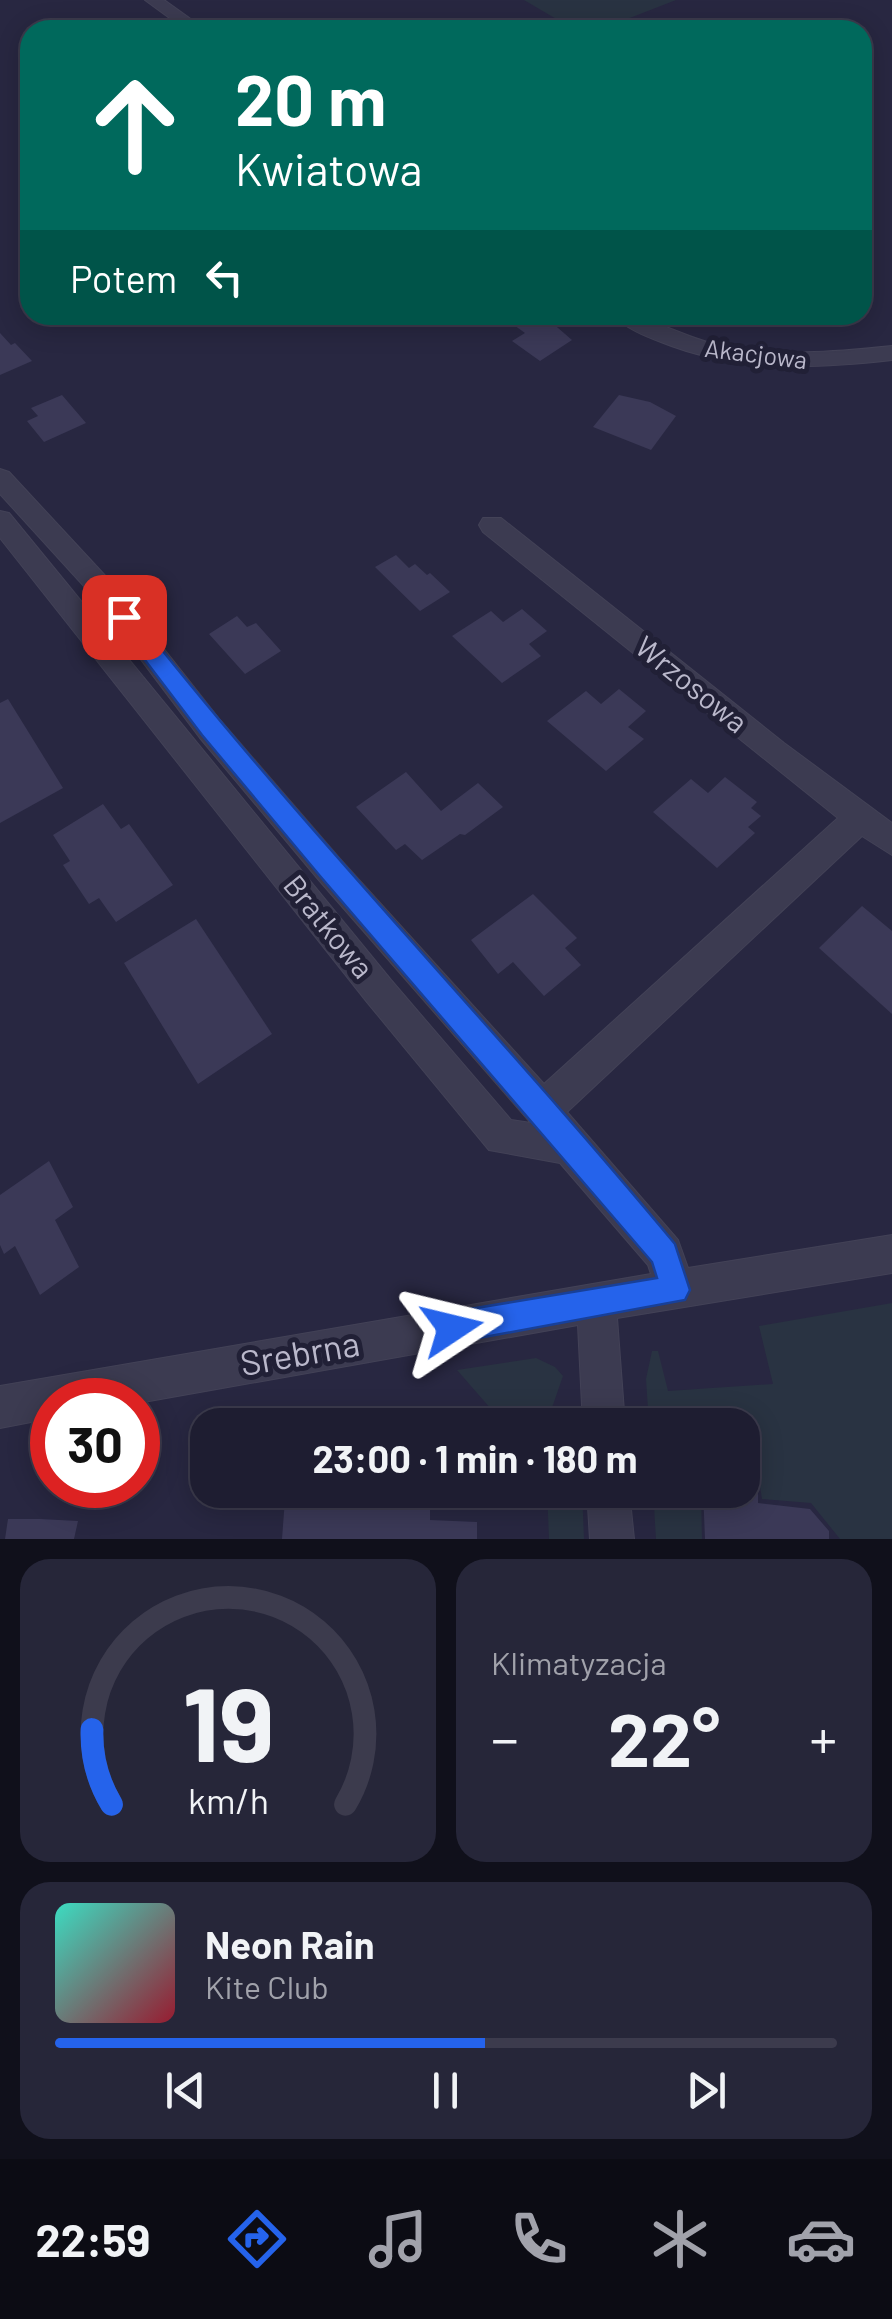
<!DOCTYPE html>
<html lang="pl">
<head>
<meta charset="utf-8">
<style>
	:root { --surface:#1e1d31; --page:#262639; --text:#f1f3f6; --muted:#a1a2ab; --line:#3c3b4d; --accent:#2563eb }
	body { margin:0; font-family:Barlow,sans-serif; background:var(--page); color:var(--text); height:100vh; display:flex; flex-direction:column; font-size:38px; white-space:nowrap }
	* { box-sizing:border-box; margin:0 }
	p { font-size:32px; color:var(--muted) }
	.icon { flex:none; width:55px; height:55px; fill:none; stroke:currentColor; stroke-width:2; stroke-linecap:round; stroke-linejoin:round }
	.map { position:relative; height:1539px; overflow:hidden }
	.sheet { display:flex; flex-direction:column; gap:20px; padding:20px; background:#10101b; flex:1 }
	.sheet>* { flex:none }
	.top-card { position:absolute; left:20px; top:20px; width:852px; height:305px; border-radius:30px; box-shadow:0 5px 25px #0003,0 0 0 2px var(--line); background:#00695c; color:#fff; overflow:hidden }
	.speed { position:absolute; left:30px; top:1378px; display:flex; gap:20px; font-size:50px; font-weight:700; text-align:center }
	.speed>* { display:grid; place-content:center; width:130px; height:130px; border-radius:50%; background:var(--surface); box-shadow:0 5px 25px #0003,0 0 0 2px var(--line); line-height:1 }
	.speed .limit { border:15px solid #d22; background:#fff; color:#111 }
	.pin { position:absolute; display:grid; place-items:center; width:85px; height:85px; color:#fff; margin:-42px; border-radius:20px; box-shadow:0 5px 15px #0006 }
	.me { position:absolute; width:110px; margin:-55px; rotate:80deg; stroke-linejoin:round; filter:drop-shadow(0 0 8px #0008) }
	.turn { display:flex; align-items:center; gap:35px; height:210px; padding:0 50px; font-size:45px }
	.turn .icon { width:130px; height:130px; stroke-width:2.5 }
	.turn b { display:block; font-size:70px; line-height:85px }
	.then { display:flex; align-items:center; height:95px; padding:0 50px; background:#0003; gap:20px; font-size:38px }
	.big { font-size:75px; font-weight:700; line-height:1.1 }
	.sheet .widget { flex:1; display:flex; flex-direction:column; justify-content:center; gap:15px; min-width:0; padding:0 35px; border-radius:30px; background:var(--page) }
	.sheet .dial { align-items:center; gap:0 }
	.dial svg { height:260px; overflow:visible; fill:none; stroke:var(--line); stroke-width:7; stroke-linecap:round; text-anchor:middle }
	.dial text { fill:var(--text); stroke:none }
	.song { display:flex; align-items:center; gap:30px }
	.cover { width:120px; height:120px; border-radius:15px; background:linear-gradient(135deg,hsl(170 70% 55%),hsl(350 70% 35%)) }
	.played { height:10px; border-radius:5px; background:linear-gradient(90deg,var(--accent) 55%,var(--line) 55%) }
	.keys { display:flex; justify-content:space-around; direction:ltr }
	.heat { display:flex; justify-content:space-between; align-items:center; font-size:55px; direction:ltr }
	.sheet .tiles { flex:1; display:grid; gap:20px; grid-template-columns:1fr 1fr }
	.widget:last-child { grid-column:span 2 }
	.trip { position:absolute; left:190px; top:1408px; width:570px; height:100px; border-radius:30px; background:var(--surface); box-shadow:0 5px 25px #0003,0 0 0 2px var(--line); font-weight:700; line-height:100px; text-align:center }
	.tabs { display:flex; height:160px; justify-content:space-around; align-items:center; background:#0c0c14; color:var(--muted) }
	.tabs .icon { width:70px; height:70px }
	.tabs .active { color:var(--accent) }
	.tabs b { font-size:45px; color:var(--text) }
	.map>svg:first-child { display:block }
	.green { fill:#293342 }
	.building { fill:#3b3957 }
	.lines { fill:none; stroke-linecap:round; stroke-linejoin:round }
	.minor-casing { stroke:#434257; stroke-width:2 }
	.minor { fill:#3c3b51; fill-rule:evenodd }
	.route { fill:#2563eb; stroke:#184099; stroke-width:2.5 }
	.labels { text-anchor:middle; stroke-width:10; stroke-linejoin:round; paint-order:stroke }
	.far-street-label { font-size:25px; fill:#bab8cb; stroke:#212036 }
	.street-label { font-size:30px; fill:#bab8cb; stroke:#212036 }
	.near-street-label { font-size:35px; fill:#bab8cb; stroke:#212036 }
</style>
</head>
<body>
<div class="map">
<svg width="892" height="1539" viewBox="0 0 892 1539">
	<rect width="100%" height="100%" fill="#282741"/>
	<g class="green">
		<path d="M524 0H676L599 30H575Z"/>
		<path d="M892 1303V1539H840L811 1503 762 1499 760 1487 743 1485 742 1425H649L646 1379 652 1351H658L668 1391 773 1384 759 1326Z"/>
		<path d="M536 1358 555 1367 563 1376 546 1425H505L457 1370Z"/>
		<path d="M547 1490H582L584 1539H549Z"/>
		<path d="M653 1490H701L702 1539H656Z"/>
	</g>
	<g class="building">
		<path d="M516 315H543L572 340 540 361 512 341 525 333 507 320Z"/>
		<path d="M768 315H823L824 320 769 324Z"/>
		<path d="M0 333 11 345 15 343 32 361 0 375Z"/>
		<path d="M62 395 86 423 44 442 27 421 38 416 31 408Z"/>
		<path d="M619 395 650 402 676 416 651 450 593 427Z"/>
		<path d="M396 555 409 568 415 564 427 575 430 573 450 592 420 611 375 567Z"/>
		<path d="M522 609 547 631 529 644 541 656 502 683 452 636 491 611 503 622Z"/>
		<path d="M237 616 247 627 256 623 281 651 245 674 209 634Z"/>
		<path d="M619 689 646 711 628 727 644 739 606 771 547 721 586 691 601 704Z"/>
		<path d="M8 699 63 788 0 823V703Z"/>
		<path d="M406 772 441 811 478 783 503 807 465 835 460 834 422 860 405 844 396 850 356 807Z"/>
		<path d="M725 777 757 802 751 808 761 816 748 827 755 833 717 868 653 812 691 779 708 793Z"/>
		<path d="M103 804 121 829 129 824 173 885 116 922 99 898 89 904 63 865 70 861 53 835Z"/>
		<path d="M533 894 577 938 565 948 581 965 544 996 513 962 498 974 471 940Z"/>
		<path d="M862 906 892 931V1014L819 948Z"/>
		<path d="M196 919 272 1034 198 1084 124 963Z"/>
		<path d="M49 1161 73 1207 55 1220 79 1267 40 1295 15 1246 4 1254 0 1245V1195Z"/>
		<path d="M742 1487 758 1489V1503L810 1509 829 1531V1539H705L703 1490H742Z"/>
		<path d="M304 1490H430V1520L477 1522V1539H282L285 1499H303Z"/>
		<path d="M8 1519H40L78 1521 74 1539H5Z"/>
	</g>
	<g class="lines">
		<defs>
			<g id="minor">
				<path d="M145 0H164L206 30H186Z"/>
				<path d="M614 315C652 315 681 337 719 345 776 357 835 352 892 346V360C813 369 735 372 661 342 645 336 625 328 614 315Z"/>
				<path d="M0 469 9 472 111 582 220 720 340 859 544 1084 838 818 483 532 479 525 483 518H501L784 743 892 823V855L862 836 567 1112 678 1240 688 1268 892 1235V1273L617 1318 625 1425H583L578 1325 138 1403V1400H52V1418L0 1428V1386L651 1274 648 1265 560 1163 489 1150 367 1002 0 538V511L9 513 391 980 511 1120 531 1123 318 879 200 738 93 596 0 494Z"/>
				<path d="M587 1490H629L634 1539H590Z"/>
			</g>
		</defs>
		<use href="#minor" class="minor-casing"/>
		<use href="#minor" class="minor"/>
	</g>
	<path class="route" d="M124 609 131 611C303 830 497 1029 675 1244L690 1290 685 1300 452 1343 441 1338 437 1328 441 1317 452 1312 657 1278 652 1262 320 876 202 735 116 622 113 617Z"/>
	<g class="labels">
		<g class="far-street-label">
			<text transform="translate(756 354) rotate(7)" y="9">Akacjowa</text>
		</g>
		<g class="street-label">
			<text transform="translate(691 685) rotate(39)" y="10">Wrzosowa</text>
			<text transform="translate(328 927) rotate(51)" y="10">Bratkowa</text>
		</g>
		<g class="near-street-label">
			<text transform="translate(300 1354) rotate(-10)" y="12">Srebrna</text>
		</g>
	</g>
</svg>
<div class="speed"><div class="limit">30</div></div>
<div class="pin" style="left:124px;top:617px;background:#d93025"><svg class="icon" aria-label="arrive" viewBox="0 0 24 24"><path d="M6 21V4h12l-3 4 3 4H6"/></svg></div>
<svg class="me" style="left:452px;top:1328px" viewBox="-20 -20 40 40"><path d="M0-17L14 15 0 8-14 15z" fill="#2563eb" stroke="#fff" stroke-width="4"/></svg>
<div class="trip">23:00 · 1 min · 180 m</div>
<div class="top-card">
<div class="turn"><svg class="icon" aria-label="ahead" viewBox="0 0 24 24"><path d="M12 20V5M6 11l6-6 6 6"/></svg><div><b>20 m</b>Kwiatowa</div></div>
<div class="then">Potem<svg class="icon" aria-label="left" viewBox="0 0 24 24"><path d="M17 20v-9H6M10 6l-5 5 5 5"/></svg></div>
</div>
</div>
<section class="sheet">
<div class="tiles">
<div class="widget dial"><svg viewBox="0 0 100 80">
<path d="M14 69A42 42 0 1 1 86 69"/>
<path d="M14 69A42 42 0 0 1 8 46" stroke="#2563eb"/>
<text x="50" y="56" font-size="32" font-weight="700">19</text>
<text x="50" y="72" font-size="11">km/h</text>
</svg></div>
<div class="widget"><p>Klimatyzacja</p>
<div class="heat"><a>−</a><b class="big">22°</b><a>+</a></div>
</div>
<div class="widget">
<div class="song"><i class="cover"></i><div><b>Neon Rain</b><p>Kite Club</p></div></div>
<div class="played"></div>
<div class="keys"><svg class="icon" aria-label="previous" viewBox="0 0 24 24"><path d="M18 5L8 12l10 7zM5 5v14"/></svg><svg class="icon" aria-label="pause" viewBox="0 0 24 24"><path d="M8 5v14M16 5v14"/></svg><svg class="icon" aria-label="next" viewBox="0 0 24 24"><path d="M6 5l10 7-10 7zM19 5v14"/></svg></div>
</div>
</div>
</section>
<nav class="tabs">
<b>22:59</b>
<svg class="icon active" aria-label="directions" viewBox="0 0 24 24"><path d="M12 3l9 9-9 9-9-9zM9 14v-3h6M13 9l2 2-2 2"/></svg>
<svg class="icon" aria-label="music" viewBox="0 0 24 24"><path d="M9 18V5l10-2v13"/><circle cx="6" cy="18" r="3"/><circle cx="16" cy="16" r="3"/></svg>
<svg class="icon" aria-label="phone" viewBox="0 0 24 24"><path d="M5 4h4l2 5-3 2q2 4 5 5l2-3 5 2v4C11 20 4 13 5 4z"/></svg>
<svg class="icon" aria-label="climate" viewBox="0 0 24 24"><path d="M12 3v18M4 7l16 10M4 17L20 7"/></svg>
<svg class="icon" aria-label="car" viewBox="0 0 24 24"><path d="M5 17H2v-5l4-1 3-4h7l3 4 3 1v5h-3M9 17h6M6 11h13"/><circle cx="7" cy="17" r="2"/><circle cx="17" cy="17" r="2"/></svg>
</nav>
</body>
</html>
